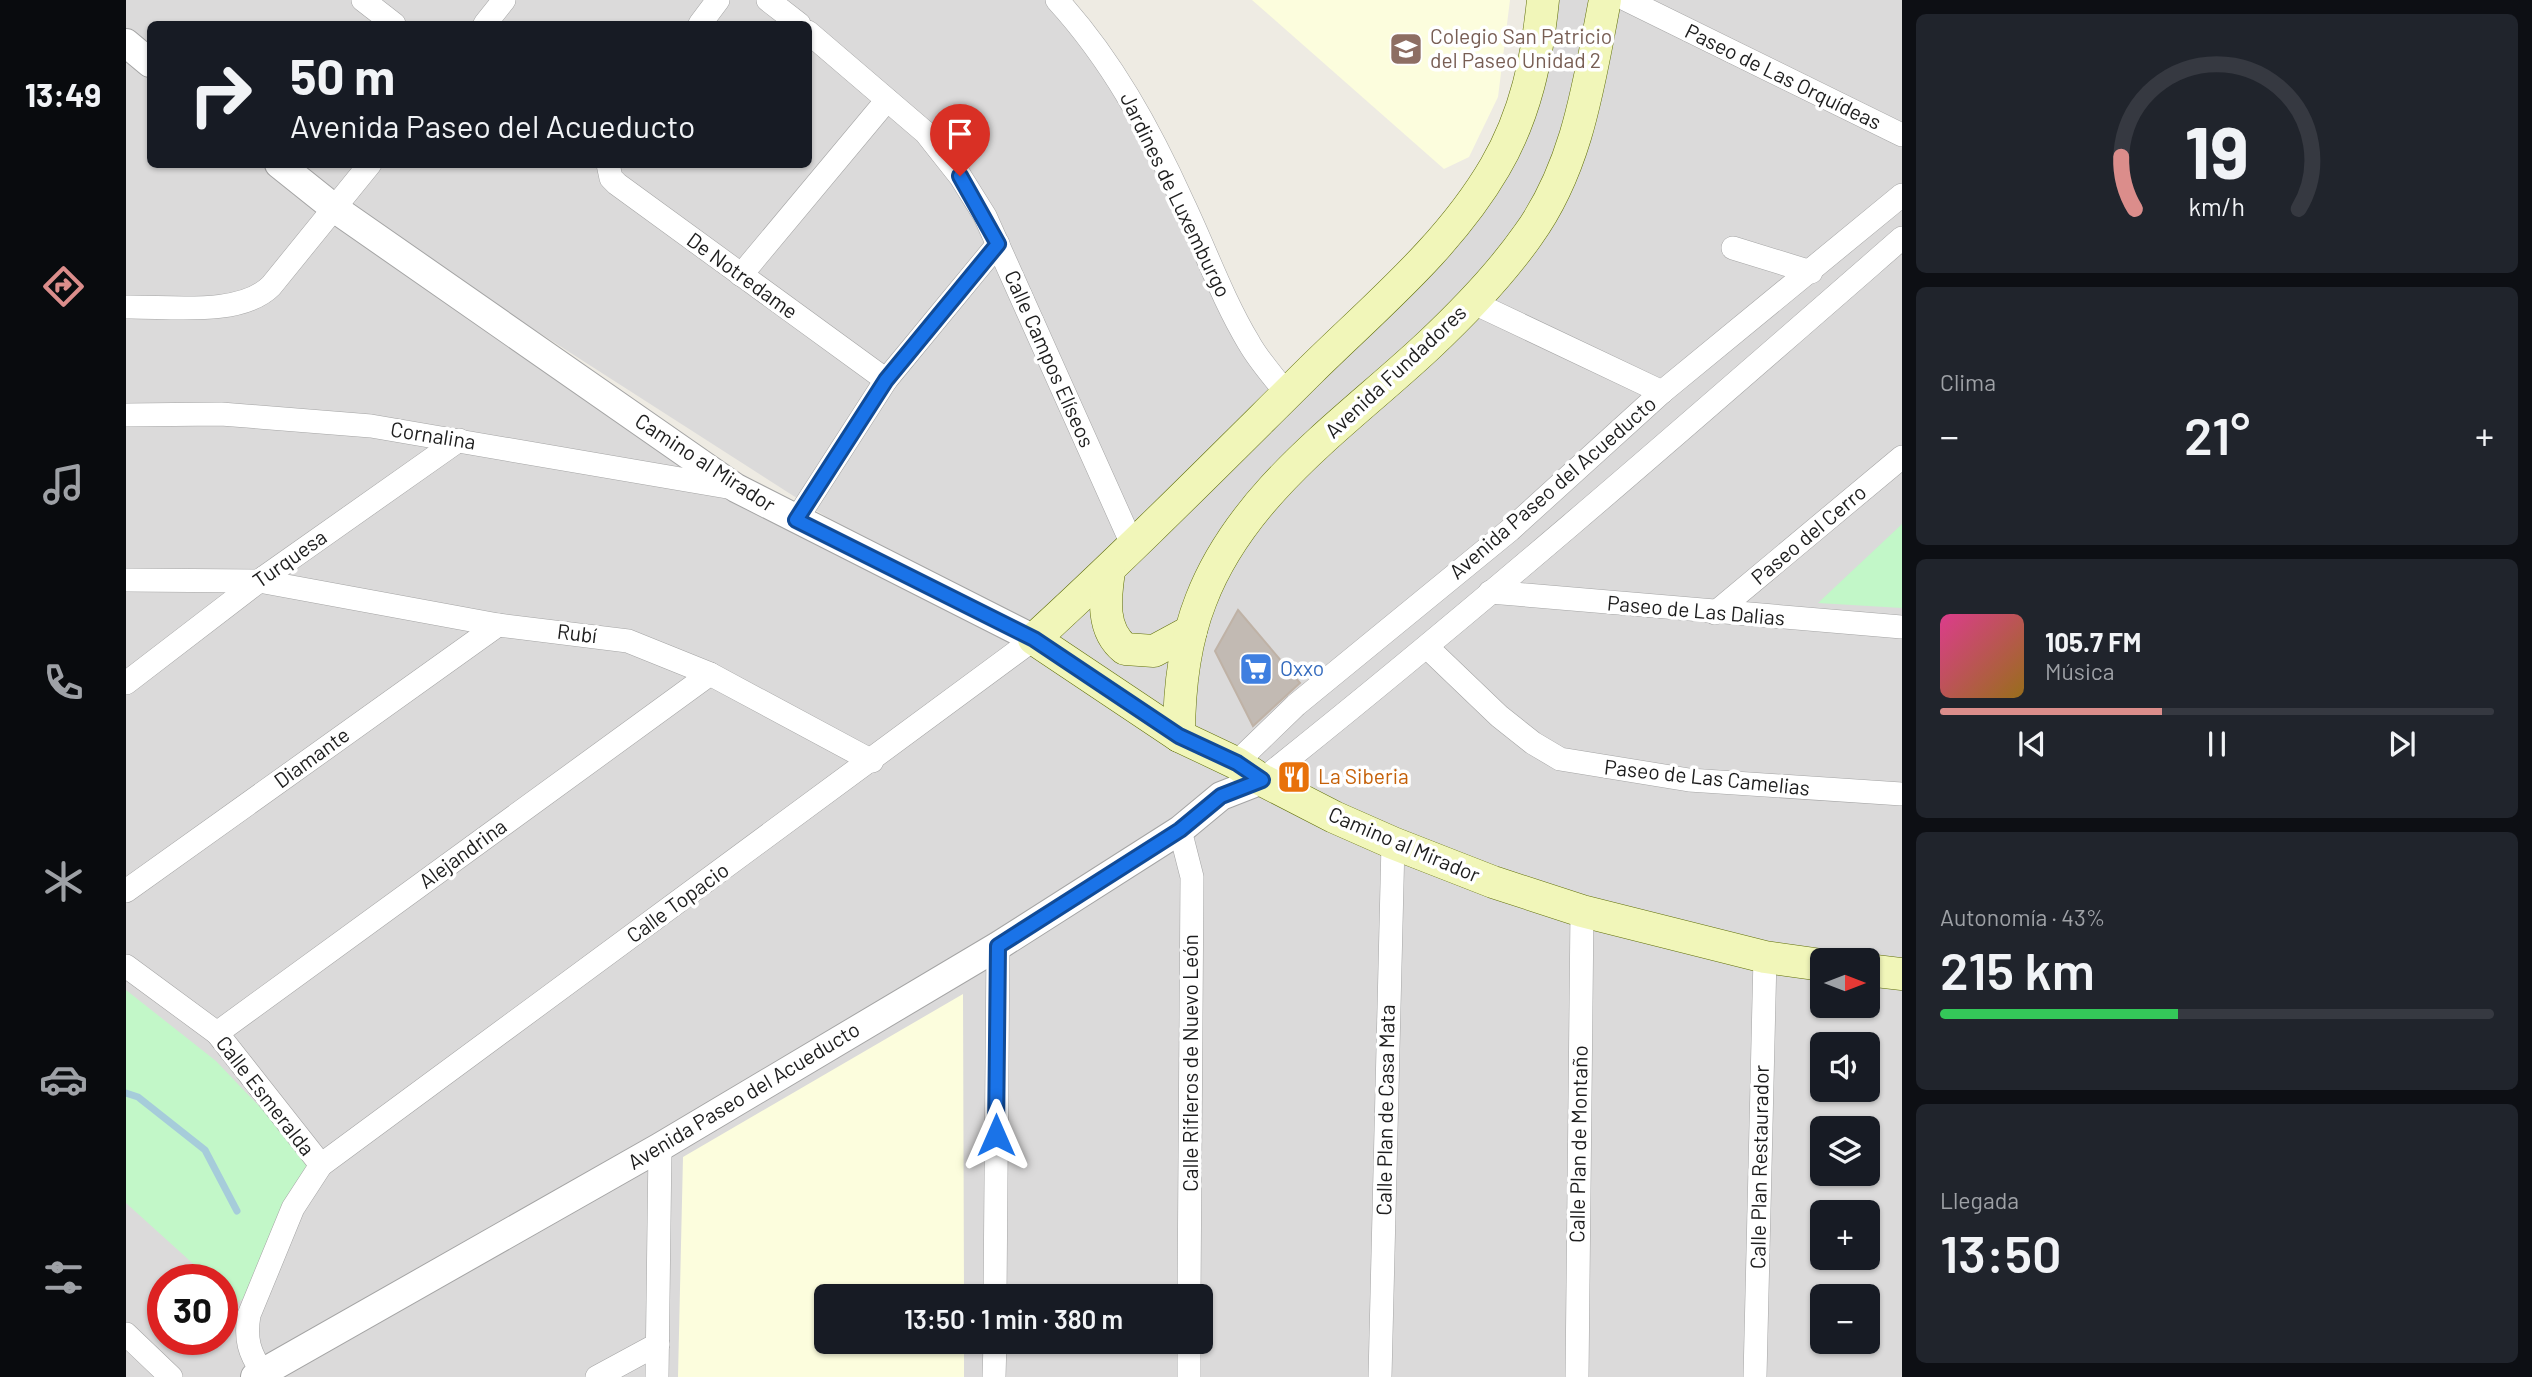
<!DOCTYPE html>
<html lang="es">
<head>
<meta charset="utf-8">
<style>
	:root { --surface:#171b24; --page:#20242c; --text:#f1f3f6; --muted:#9ea1a6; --line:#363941; --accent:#db8d8b }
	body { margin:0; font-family:Barlow,sans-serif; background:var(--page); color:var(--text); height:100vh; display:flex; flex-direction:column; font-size:26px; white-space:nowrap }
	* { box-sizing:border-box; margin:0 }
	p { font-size:23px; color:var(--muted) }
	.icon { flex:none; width:38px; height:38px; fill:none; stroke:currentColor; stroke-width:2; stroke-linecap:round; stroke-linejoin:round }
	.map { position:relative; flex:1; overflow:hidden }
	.details { display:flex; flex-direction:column; gap:14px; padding:14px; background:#0d0f14; width:630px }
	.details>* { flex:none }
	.guide { position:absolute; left:21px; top:21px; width:665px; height:147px; border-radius:10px; box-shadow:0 2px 5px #0004; background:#171b24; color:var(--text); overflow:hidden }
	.needle { width:46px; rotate:90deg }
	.buttons { position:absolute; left:1684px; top:948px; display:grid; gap:14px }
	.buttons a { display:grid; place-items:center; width:70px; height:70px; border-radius:10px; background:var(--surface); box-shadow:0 2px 5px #0004; font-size:35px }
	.speed { position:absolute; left:21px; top:1264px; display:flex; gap:14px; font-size:35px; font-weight:700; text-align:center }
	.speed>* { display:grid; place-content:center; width:91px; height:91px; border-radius:50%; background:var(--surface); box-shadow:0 2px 5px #0004; line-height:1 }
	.speed .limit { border:10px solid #d22; background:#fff; color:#111 }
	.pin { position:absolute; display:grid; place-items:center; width:60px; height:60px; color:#fff; margin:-72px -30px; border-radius:50% 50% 50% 0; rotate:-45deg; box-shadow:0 0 7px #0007 }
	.pin .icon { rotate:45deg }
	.me { position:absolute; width:77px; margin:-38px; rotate:0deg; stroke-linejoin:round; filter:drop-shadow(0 0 5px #0008) }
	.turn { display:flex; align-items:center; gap:24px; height:147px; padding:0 28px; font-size:32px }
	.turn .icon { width:91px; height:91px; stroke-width:2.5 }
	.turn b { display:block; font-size:49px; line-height:60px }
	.big { font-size:52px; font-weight:600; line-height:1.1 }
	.details .card { flex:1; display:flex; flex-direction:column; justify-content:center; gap:10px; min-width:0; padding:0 24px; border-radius:10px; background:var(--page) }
	.details .dial { align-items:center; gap:0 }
	.dial svg { height:182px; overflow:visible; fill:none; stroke:var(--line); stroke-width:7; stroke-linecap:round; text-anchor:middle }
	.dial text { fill:var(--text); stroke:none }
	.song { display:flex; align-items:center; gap:21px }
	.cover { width:84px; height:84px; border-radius:10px; background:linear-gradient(135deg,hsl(330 70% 55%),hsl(40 70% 35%)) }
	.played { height:7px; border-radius:4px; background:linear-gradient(90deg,var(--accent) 40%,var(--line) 40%) }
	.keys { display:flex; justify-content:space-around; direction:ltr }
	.heat { display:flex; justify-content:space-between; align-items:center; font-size:38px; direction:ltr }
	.charge { height:10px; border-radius:5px; background:linear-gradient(90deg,#34c759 43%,var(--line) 0) }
	.trip { position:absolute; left:688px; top:1284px; width:399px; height:70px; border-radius:10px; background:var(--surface); box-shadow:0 2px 5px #0004; font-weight:600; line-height:70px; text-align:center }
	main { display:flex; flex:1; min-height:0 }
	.dock { display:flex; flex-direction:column; width:126px; justify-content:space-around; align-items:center; background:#090b0e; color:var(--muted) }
	.dock .icon { width:49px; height:49px }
	.dock .current { color:var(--accent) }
	.dock b { font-size:32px; color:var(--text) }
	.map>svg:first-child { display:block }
	.residential { fill:#dbdada; fill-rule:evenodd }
	.education { fill:#fcfddd }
	.park { fill:#c2f7c8 }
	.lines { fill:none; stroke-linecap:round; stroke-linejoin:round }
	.stream { stroke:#a6ccda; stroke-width:7 }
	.building { fill:#c2bab3; stroke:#bfb2a6; stroke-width:2 }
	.minor-casing { stroke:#a4a4a4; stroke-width:24 }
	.tertiary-casing { stroke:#a4a4a4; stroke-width:30 }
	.secondary-casing { stroke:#606f0a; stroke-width:33 }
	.minor { stroke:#fff; stroke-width:23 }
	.tertiary { stroke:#fff; stroke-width:28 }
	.secondary { stroke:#f1f6b9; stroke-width:32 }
	.route-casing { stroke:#114b97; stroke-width:18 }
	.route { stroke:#1a73e8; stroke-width:12 }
	.labels { text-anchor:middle; stroke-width:7; stroke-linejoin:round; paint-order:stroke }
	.education-label { font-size:21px; fill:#785e54; stroke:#fff; text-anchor:start }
	.street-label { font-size:21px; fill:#1d1d1d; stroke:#fff }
	.shop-label { font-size:21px; fill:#366cbe; stroke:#fff; text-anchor:start }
	.food-label { font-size:21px; fill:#c56008; stroke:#fff; text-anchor:start }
</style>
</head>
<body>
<main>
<nav class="dock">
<b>13:49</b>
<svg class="icon current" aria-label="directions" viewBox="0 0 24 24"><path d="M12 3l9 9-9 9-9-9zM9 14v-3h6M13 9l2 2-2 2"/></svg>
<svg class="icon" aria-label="music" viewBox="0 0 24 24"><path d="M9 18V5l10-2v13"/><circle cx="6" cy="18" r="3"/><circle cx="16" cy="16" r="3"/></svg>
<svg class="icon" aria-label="phone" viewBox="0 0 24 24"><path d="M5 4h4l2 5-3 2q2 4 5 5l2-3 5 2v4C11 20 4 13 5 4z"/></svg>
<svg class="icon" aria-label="climate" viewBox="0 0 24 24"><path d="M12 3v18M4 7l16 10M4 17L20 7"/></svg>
<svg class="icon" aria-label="car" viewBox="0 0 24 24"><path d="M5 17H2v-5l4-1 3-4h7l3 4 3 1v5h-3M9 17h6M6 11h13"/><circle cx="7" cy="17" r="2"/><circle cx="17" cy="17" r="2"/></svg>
<svg class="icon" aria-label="filters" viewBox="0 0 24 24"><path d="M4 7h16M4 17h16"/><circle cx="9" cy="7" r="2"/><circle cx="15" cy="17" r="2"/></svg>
</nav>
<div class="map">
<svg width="1776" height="1377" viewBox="0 0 1776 1377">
	<rect width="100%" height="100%" fill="#eeebe3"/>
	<path class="residential" d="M0 0H925L977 41 1115 335 1161 394 1340 224 1428 0H1776V967L1741 961H1696V1006H1741V966L1776 971V1377H0ZM24 24H682V164H24ZM253 230 875 629 581 453ZM1696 1045H1741V1090H1696ZM1696 1129H1741V1174H1696ZM1696 1213H1741V1258H1696ZM37 1279H96V1339H37ZM700 1297H1074V1342H700ZM1696 1297H1741V1342H1696Z"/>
	<g class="education">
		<path d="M1126 0H1384L1372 97 1343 157 1318 169Z"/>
		<path d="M837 994 838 1297H700V1342H838V1377H552L557 1157Z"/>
	</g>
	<g class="park">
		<path d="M1776 524V608L1692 603Z"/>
		<path d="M0 990 90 1061 195 1171 136 1284 110 1304 96 1291V1279H84L0 1203Z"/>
	</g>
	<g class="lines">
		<path class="stream" d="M0 1093 12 1097 79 1150 111 1211"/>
	</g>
	<path class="building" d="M1112 610 1174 683 1127 726 1089 651Z"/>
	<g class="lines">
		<defs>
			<g id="minor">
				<path d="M237 0 268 24"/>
				<path d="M642 0 673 24"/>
				<path d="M931 0C985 59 1024 130 1057 203 1079 249 1096 298 1123 343 1133 361 1148 377 1161 394"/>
				<path d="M1501 0 1776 135"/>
				<path d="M359 24 378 0"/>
				<path d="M574 24 592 0"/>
				<path d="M682 32 800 133 834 176 859 216 1006 544"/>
				<path d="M482 164 485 178 491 184 760 380"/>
				<path d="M1607 248 1685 272"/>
				<path d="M615 275 761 100"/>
				<path d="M1346 302 1536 392"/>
				<path d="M0 307C42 306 114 317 145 286L244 164"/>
				<path d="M0 415 95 414 245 426 607 488"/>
				<path d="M670 520 760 380 872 244"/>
				<path d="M0 580 133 581 372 625 502 641 584 674 746 761"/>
				<path d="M1364 592 1776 627"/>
				<path d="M1589 613 1776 457"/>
				<path d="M1302 648 1373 716 1407 743 1434 759 1563 780 1776 794"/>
				<path d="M0 683 133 581 333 440"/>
				<path d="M1110 763 1170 705 1384 530 1536 392 1776 195"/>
				<path d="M1136 780C1355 606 1565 422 1776 238"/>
				<path d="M1054 830 1066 877 1063 1297"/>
				<path d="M0 891 372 625"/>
				<path d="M0 966 91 1033 195 1165 167 1208 123 1315C119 1339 123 1353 137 1373"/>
				<path d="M91 1033 584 674"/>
				<path d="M195 1165 908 639"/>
				<path d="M869 1297 872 946"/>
				<path d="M0 1334 45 1377"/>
				<path d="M471 1377 532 1344"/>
				<path d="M531 1377 534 1147"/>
				<path d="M868 1377 869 1342"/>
				<path d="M1063 1377V1342"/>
				<path d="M1254 1377 1267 843"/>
				<path d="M1451 1377 1456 911"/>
				<path d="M1629 1377 1639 957"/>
			</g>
			<g id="tertiary">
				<path d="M0 43 24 63"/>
				<path d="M153 164 208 208 610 488 908 639"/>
				<path d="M129 1377 534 1147 872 946 1054 830 1095 796 1136 780"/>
			</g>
			<g id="secondary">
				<path d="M1417 0C1411 59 1400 114 1369 167 1323 246 1250 306 1185 370 1093 461 1003 552 908 639L1053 736 1110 763 1136 780 1208 817 1267 843 1367 882 1456 911 1639 957 1696 965"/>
				<path d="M983 571C979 598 975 630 999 649L1028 651 1065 631"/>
				<path d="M1053 736C1053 690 1058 643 1075 600 1117 491 1221 422 1303 345 1338 312 1374 275 1402 235 1452 166 1463 82 1479 0"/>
				<path d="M1741 970 1776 974"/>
			</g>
		</defs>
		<use href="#minor" class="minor-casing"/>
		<use href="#tertiary" class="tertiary-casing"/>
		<use href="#secondary" class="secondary-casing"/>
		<use href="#minor" class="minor"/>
		<use href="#tertiary" class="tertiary"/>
		<use href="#secondary" class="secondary"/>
	</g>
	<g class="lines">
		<defs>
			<path id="route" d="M834 176 872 244 760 380 670 520 908 639 1053 736 1111 763 1136 780 1095 796 1054 830 872 946 870 1135"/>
		</defs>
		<use href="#route" class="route-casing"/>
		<use href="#route" class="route"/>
	</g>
	<defs>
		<symbol id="school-square" viewBox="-11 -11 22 22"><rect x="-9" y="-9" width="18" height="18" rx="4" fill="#8d6e63" stroke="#fff"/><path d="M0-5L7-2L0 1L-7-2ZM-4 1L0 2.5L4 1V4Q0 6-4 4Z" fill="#fff"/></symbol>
		<symbol id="supermarket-square" viewBox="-11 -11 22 22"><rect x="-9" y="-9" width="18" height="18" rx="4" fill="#3f7fe0" stroke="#fff"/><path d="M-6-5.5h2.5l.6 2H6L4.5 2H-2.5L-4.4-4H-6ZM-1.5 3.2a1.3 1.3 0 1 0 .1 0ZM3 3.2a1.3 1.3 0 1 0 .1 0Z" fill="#fff"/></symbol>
		<symbol id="restaurant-square" viewBox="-11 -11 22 22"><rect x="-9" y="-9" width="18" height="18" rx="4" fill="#e8710a" stroke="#fff"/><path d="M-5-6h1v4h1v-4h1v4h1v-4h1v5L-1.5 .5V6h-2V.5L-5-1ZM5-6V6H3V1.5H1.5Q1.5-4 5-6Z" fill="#fff"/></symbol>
	</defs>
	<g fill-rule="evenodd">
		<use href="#school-square" x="1261" y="30" width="38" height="38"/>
		<use href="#supermarket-square" x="1111" y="650" width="38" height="38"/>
		<use href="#restaurant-square" x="1149" y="758" width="38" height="38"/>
	</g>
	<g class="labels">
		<g class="education-label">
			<text x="1304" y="44">Colegio San Patricio<tspan x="1304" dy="24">del Paseo Unidad 2</tspan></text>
		</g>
		<g class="street-label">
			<text transform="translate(1657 77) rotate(26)" y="7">Paseo de Las Orquídeas</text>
			<text transform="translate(1049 195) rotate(64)" y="7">Jardines de Luxemburgo</text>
			<text transform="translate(616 276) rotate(36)" y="7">De Notredame</text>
			<text transform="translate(923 359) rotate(66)" y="7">Calle Campos Elíseos</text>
			<text transform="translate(1270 372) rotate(-43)" y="7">Avenida Fundadores</text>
			<text transform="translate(307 436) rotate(9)" y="7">Cornalina</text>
			<text transform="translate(579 463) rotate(33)" y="7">Camino al Mirador</text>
			<text transform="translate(1427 488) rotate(-41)" y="7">Avenida Paseo del Acueducto</text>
			<text transform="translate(1683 535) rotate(-40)" y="7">Paseo del Cerro</text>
			<text transform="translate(164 559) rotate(-35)" y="7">Turquesa</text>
			<text transform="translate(1570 611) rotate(5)" y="7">Paseo de Las Dalias</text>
			<text transform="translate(451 634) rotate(7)" y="7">Rubí</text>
			<text transform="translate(186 758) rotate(-36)" y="7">Diamante</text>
			<text transform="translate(1581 778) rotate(6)" y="7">Paseo de Las Camelias</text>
			<text transform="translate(1278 845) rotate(23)" y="7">Camino al Mirador</text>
			<text transform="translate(337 854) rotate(-36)" y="7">Alejandrina</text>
			<text transform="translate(552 903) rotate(-36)" y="7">Calle Topacio</text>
			<text transform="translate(1065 1063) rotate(-90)" y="7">Calle Rifleros de Nuevo León</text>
			<text transform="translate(139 1096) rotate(52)" y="7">Calle Esmeralda</text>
			<text transform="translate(618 1096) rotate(-31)" y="7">Avenida Paseo del Acueducto</text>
			<text transform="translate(1260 1110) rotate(-89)" y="7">Calle Plan de Casa Mata</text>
			<text transform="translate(1453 1144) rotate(-89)" y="7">Calle Plan de Montaño</text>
			<text transform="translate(1634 1167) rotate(-89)" y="7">Calle Plan Restaurador</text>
		</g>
		<g class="shop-label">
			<text x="1154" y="676">Oxxo</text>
		</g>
		<g class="food-label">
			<text x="1192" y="784">La Siberia</text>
		</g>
	</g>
</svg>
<div class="buttons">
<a><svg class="needle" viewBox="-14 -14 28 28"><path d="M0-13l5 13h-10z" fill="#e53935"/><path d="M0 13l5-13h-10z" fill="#9ea1a6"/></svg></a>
<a><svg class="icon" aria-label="sound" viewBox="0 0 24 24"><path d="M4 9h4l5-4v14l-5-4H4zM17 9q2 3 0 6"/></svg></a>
<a><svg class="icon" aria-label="layers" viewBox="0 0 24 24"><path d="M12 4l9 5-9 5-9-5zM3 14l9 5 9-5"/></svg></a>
<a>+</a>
<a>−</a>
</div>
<div class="speed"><div class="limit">30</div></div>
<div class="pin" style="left:834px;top:176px;background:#d93025"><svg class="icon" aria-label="arrive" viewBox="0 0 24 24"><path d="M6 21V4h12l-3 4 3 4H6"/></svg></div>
<svg class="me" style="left:870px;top:1135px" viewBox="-20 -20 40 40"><path d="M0-17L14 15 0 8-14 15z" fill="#1a73e8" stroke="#fff" stroke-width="4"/></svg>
<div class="trip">13:50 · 1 min · 380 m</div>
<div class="guide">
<div class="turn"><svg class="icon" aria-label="right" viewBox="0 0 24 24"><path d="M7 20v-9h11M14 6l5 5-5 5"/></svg><div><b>50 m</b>Avenida Paseo del Acueducto</div></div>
</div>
</div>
<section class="details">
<div class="card dial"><svg viewBox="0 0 100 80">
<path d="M14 69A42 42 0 1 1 86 69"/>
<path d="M14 69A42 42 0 0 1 8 46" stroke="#db8d8b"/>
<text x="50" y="56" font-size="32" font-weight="700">19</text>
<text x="50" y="72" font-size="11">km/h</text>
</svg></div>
<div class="card"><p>Clima</p>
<div class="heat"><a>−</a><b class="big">21°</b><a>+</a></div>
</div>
<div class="card">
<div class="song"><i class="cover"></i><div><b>105.7 FM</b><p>Música</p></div></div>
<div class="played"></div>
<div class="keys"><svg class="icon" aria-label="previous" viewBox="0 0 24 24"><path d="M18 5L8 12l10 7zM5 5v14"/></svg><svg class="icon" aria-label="pause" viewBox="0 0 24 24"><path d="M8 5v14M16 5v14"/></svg><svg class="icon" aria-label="next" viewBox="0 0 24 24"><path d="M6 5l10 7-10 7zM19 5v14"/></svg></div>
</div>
<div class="card"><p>Autonomía · 43%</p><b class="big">215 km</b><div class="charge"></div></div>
<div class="card"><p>Llegada</p><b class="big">13:50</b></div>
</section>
</main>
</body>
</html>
